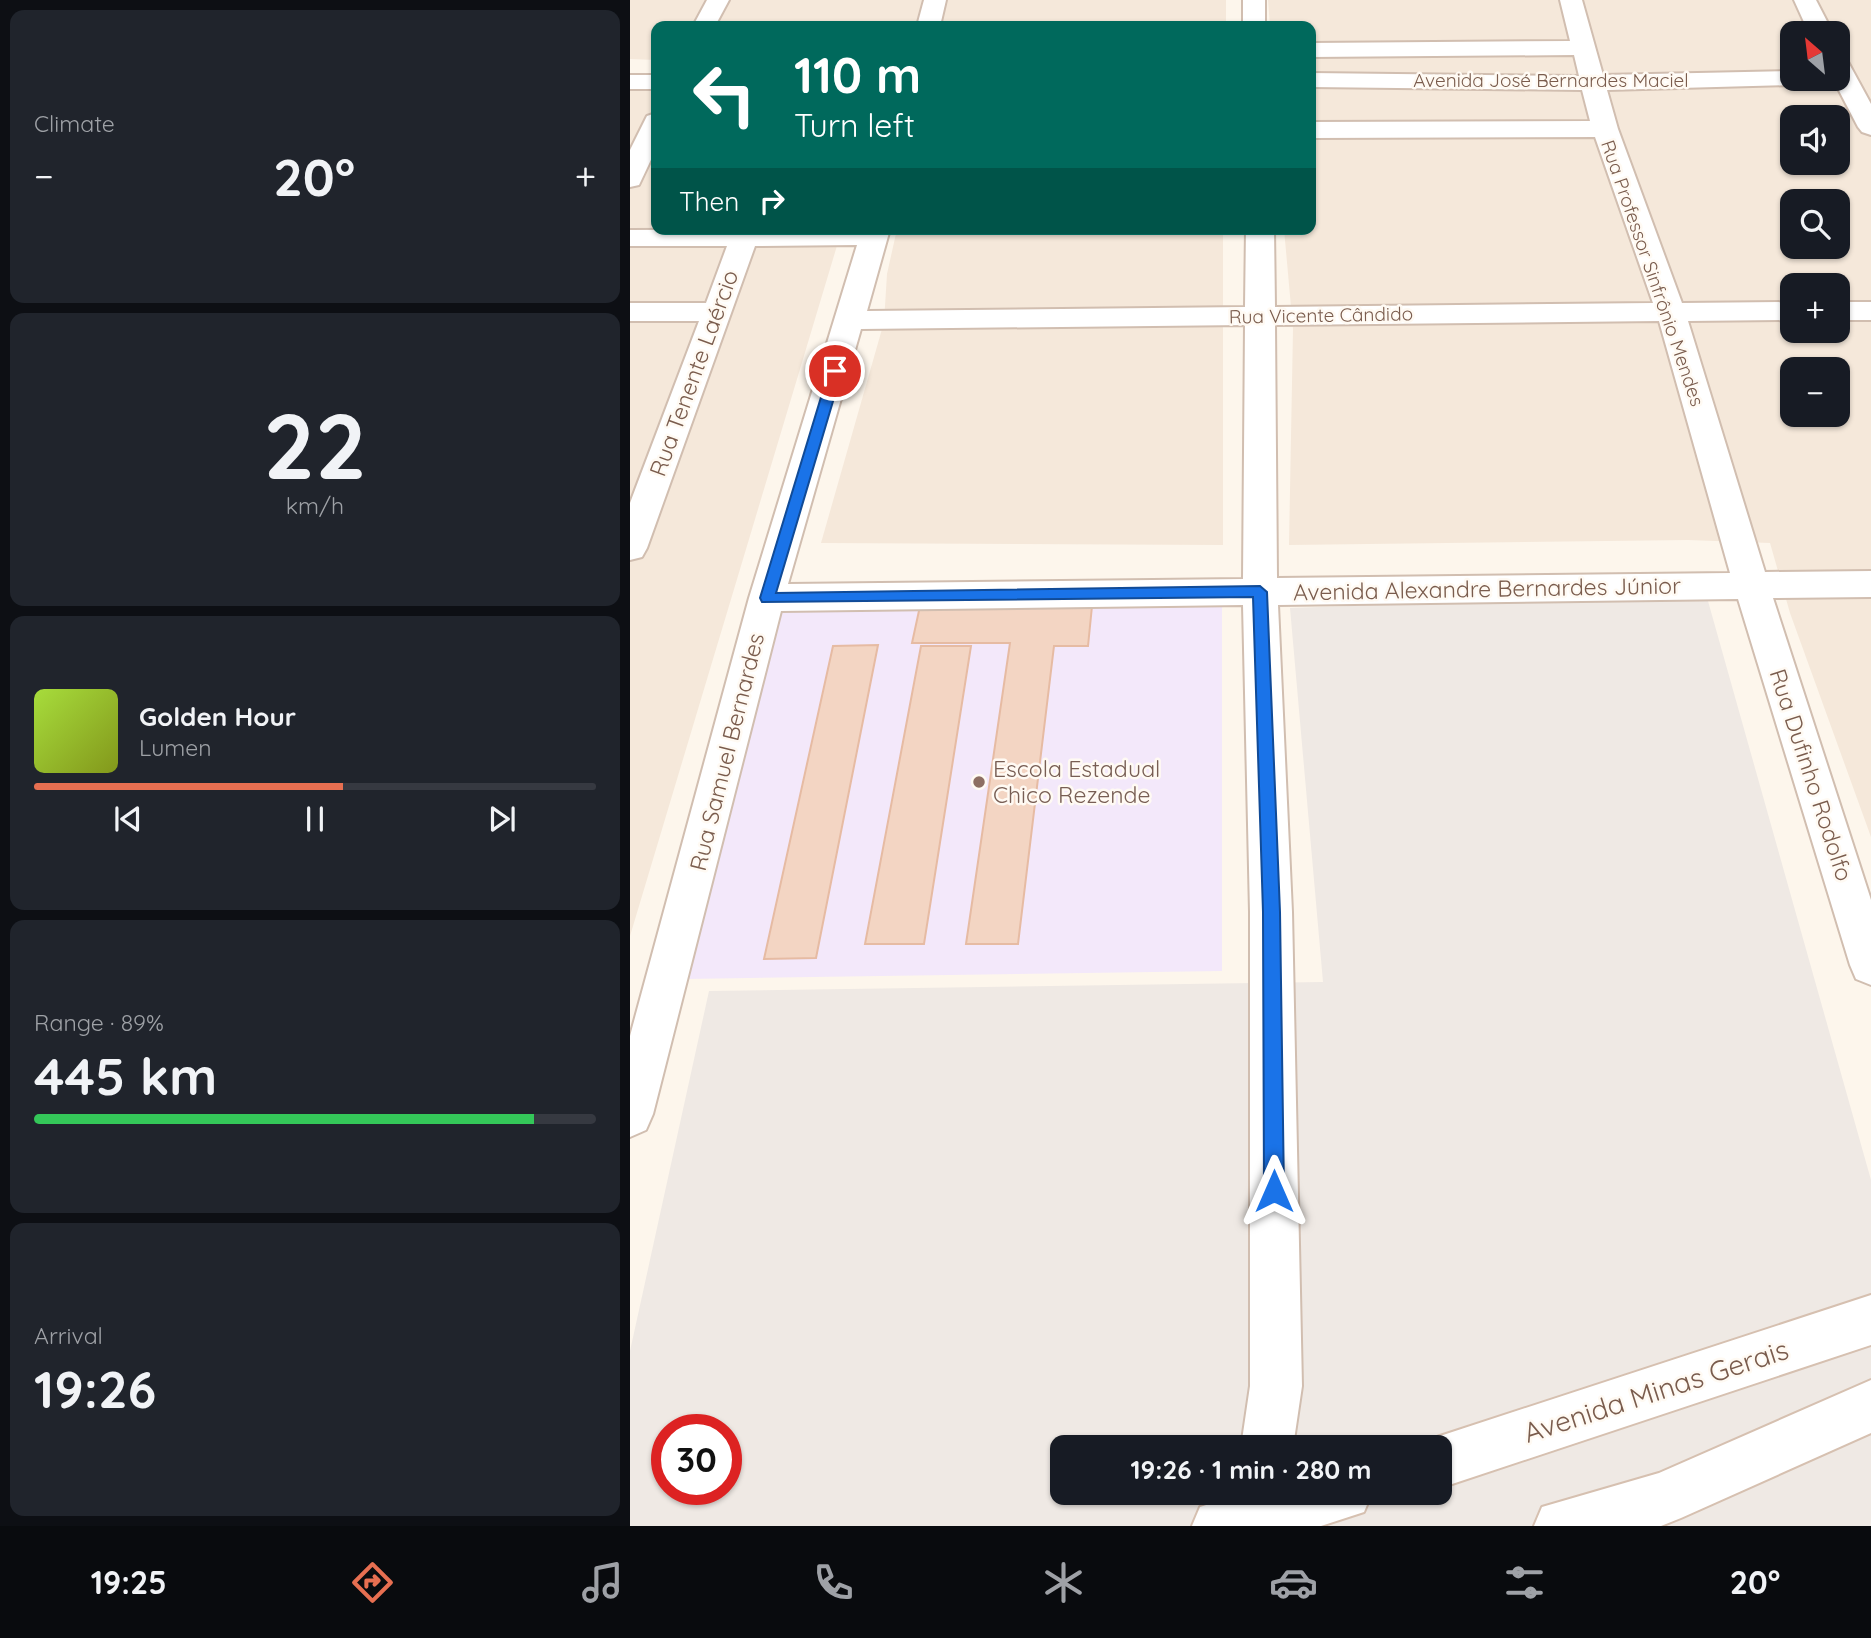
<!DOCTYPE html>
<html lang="en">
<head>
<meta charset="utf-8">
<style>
	:root { --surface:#171b24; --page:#20242c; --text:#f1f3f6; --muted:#9ea1a6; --line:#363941; --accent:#e76f51 }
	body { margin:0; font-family:Quicksand,sans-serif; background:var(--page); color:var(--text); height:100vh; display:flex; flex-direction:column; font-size:26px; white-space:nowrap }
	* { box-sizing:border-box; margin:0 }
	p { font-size:23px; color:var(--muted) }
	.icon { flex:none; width:38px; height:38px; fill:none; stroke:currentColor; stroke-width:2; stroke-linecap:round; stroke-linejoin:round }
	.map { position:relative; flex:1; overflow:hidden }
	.sheet { display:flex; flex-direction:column; gap:10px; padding:10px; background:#0d0f14; width:630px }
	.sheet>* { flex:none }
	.hud { position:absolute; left:21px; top:21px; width:665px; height:214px; border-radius:14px; box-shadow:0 2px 5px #0004; background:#00695c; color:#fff; overflow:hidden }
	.needle { width:46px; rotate:332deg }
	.buttons { position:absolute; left:1150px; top:21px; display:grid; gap:14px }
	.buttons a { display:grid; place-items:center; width:70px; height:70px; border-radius:14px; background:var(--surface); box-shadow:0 2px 5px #0004; font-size:35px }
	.speed { position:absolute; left:21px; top:1414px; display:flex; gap:14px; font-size:35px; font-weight:700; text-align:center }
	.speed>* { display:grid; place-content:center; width:91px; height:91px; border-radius:50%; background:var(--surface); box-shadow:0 2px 5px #0004; line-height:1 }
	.speed .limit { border:10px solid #d22; background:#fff; color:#111 }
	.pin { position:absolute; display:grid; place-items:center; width:60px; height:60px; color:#fff; margin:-30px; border:4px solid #fff; border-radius:50%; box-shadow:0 2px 7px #0007 }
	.me { position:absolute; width:77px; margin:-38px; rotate:0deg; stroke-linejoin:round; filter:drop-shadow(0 0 5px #0008) }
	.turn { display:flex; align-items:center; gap:24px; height:147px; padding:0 28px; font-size:32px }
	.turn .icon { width:91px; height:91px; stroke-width:2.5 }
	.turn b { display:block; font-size:49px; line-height:60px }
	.then { display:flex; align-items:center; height:66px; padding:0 28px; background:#0003; gap:14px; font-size:26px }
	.big { font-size:52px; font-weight:700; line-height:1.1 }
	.sheet .tile { flex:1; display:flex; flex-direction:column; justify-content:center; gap:10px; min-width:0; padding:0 24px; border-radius:14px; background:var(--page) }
	.sheet .dial { align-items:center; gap:0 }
	.dial b { font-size:91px; line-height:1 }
	.song { display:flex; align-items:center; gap:21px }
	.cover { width:84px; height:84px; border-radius:10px; background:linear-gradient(135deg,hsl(80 70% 55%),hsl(70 70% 35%)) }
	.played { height:7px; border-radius:4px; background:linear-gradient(90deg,var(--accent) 55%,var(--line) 55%) }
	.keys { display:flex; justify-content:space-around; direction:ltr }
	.heat { display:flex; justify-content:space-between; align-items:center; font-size:38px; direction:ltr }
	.charge { height:10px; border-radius:5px; background:linear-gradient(90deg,#34c759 89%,var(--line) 0) }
	.trip { position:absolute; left:420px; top:1435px; width:402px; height:70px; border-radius:14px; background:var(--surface); box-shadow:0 2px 5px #0004; font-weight:700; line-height:70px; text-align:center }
	.tab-bar { display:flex; height:112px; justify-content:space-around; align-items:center; background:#090b0e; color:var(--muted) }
	.tab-bar .icon { width:49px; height:49px }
	.tab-bar .selected { color:var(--accent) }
	.tab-bar b { font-size:32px; color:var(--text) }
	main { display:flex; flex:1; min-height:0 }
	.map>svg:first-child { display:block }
	.residential { fill:#f5e8da; fill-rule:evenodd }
	.industrial { fill:#efe9e4; fill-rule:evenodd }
	.education { fill:#f3e8fa }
	.building { fill:#f3d5c3; stroke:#e6bba3; stroke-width:2 }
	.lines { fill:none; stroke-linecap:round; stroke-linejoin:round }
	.minor-casing { stroke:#d1beb0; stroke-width:4 }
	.secondary-casing { stroke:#d6c0b0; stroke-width:4 }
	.minor { fill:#fff; fill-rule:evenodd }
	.secondary { fill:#fff; fill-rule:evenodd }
	.route { fill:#1a73e8; stroke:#114b97; stroke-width:2 }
	.education-dot { fill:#8d6e63; stroke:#fffaf3; stroke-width:2.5 }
	.labels { text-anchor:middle; stroke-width:5; stroke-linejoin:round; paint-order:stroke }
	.far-street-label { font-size:19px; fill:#7a5c4d; stroke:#fffaf3 }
	.street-label { font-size:23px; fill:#7a5c4d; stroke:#fffaf3 }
	.education-label { font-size:23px; fill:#785e54; stroke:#fffaf3; text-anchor:start }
	.near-street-label { font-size:28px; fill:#7a5c4d; stroke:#fffaf3 }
</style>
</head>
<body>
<main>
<section class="sheet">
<div class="tile"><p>Climate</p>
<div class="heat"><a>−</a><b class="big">20°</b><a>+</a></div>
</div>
<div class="tile dial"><b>22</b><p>km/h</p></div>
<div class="tile">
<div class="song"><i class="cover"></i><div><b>Golden Hour</b><p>Lumen</p></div></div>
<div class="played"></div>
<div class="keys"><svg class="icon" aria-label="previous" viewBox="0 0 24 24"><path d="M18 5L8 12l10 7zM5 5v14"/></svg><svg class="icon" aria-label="pause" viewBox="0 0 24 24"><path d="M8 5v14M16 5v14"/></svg><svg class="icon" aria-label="next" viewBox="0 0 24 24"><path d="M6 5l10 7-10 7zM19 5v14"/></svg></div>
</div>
<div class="tile"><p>Range · 89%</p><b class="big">445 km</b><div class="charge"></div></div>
<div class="tile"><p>Arrival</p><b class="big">19:26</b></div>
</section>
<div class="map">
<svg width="1241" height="1526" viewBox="0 0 1241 1526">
	<rect width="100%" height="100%" fill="#fdf6ec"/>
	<g class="residential">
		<path d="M0 0H596V26H26V60L0 59Z"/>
		<path d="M638 0H1241V837L1160 613 1140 543 1058 540 659 545 663 329 654 229H681V26H640ZM1162 33H1208V79H1162ZM1162 117H1208V163H1162ZM1162 201H1208V247H1162ZM1162 285H1208V331H1162ZM1162 369H1208V415H1162Z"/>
		<path d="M0 85H26V229H212L0 936Z"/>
		<path d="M267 229H593V545L191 543 254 322 257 274Z"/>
	</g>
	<path class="industrial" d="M1076 594 1241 1180V1526H0V1351L79 991 693 982 660 608ZM37 1430H96V1489H37ZM432 1447H810V1493H432Z"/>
	<path class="education" d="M592 587V971L56 979 155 593Z"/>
	<g class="building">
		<path d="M290 606H462L458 646H424L388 944H336L380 643H282Z"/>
		<path d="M248 645 186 958 134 959 203 646Z"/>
		<path d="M291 646H341L294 944H235Z"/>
	</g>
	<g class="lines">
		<defs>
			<g id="minor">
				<path d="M77 0H99L85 26H63Z"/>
				<path d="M294 0H316L310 26H287Z"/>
				<rect x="613" y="0" width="22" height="26"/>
				<path d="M930 0H952L973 75 1162 71V79H1174L1162 85 977 90 988 129 1052 303 1162 302V320L1058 321 1135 572 1241 571V597L1143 598 1241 900V985L1226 979 1220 965 1108 599 648 605 662 912 672 1386 663 1447H611L620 1386V912L613 605 151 611 23 1114 16 1130 0 1137V1036L119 598 227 245 125 246 17 548 12 557 0 560V503L69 321H0V303H76L97 246H0V230L260 229 237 311 615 307 616 229H644L645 307 1023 303 965 137 681 138V122L960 121 952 90 681 87V73L949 76 944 55 681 57V43L940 41ZM1029 321 1100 573 647 578 645 325ZM615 325 613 579 158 584 231 329Z"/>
				<path d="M1164 0H1186L1203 33H1179Z"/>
				<path d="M1208 58 1217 60 1241 104V135L1232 132 1228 127 1203 79H1208Z"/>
				<rect x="0" y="75" width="26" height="14"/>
				<path d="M26 113V149L9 185 0 187V150L17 116Z"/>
				<rect x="1208" y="302" width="33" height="18"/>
			</g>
			<g id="secondary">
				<path d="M1241 1295V1345L810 1488V1447H790L791 1443 810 1436Z"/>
				<path d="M1241 1380V1433L1051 1518 1031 1526H904L912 1507 1029 1473Z"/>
				<path d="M613 1493H742L734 1512 691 1526H562L570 1507Z"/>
			</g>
		</defs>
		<use href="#minor" class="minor-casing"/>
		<use href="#secondary" class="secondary-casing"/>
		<use href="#minor" class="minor"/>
		<use href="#secondary" class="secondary"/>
	</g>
	<path class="route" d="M205 367 212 371 146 593 630 586 637 592 650 912 654 1191 651 1198 644 1201 637 1198 634 1191 633 912 623 597 132 602 130 598 199 371Z"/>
	<circle class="education-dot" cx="349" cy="782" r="7"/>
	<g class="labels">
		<g class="far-street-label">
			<text x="921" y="87">Avenida José Bernardes Maciel</text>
			<text transform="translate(1023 273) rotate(71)" y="7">Rua Professor Sinfrônio Mendes</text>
			<text transform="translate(691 315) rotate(-1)" y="7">Rua Vicente Cândido</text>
		</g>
		<g class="street-label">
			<text transform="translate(64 373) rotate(-70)" y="8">Rua Tenente Laércio</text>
			<text transform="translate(857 589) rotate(-1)" y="8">Avenida Alexandre Bernardes Júnior</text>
			<text transform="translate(97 752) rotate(-76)" y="8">Rua Samuel Bernardes</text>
			<text transform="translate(1181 775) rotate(72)" y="8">Rua Dufinho Rodolfo</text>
		</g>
		<g class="education-label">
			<text x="363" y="777">Escola Estadual<tspan x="363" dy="26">Chico Rezende</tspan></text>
		</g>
		<g class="near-street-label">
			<text transform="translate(1026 1391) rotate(-18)" y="10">Avenida Minas Gerais</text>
		</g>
	</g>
</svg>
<div class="buttons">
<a><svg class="needle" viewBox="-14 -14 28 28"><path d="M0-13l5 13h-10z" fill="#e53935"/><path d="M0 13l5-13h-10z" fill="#9ea1a6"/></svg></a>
<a><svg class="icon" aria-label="sound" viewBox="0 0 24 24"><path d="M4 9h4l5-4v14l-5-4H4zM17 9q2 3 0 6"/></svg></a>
<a><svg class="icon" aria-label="search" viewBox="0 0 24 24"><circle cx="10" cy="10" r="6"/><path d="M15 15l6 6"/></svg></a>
<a>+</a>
<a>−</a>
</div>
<div class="speed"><div class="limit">30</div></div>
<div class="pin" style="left:205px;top:371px;background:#d93025"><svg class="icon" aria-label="arrive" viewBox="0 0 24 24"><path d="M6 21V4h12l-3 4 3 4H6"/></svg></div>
<svg class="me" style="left:644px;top:1191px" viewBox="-20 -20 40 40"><path d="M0-17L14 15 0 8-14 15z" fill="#1a73e8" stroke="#fff" stroke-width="4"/></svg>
<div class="trip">19:26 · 1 min · 280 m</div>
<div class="hud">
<div class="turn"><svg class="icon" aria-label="left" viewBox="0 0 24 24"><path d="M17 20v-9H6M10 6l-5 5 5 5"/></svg><div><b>110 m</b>Turn left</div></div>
<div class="then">Then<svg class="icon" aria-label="right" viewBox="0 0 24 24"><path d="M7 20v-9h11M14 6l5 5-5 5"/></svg></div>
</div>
</div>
</main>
<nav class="tab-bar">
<b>19:25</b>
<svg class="icon selected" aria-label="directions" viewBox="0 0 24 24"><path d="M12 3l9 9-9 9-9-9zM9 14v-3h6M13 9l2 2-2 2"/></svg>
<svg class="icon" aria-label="music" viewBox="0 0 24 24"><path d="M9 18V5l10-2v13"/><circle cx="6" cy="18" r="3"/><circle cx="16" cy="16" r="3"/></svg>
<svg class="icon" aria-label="phone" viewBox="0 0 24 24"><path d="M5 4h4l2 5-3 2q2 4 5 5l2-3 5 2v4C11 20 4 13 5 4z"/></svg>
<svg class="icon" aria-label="climate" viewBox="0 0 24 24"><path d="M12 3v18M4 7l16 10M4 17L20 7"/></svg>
<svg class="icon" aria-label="car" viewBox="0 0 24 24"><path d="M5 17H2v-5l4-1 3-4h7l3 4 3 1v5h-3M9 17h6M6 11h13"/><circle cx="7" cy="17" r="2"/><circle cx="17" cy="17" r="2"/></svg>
<svg class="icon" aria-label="filters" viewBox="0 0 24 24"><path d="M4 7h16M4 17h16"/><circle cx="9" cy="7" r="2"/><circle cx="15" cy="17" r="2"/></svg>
<b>20°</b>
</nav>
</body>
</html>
